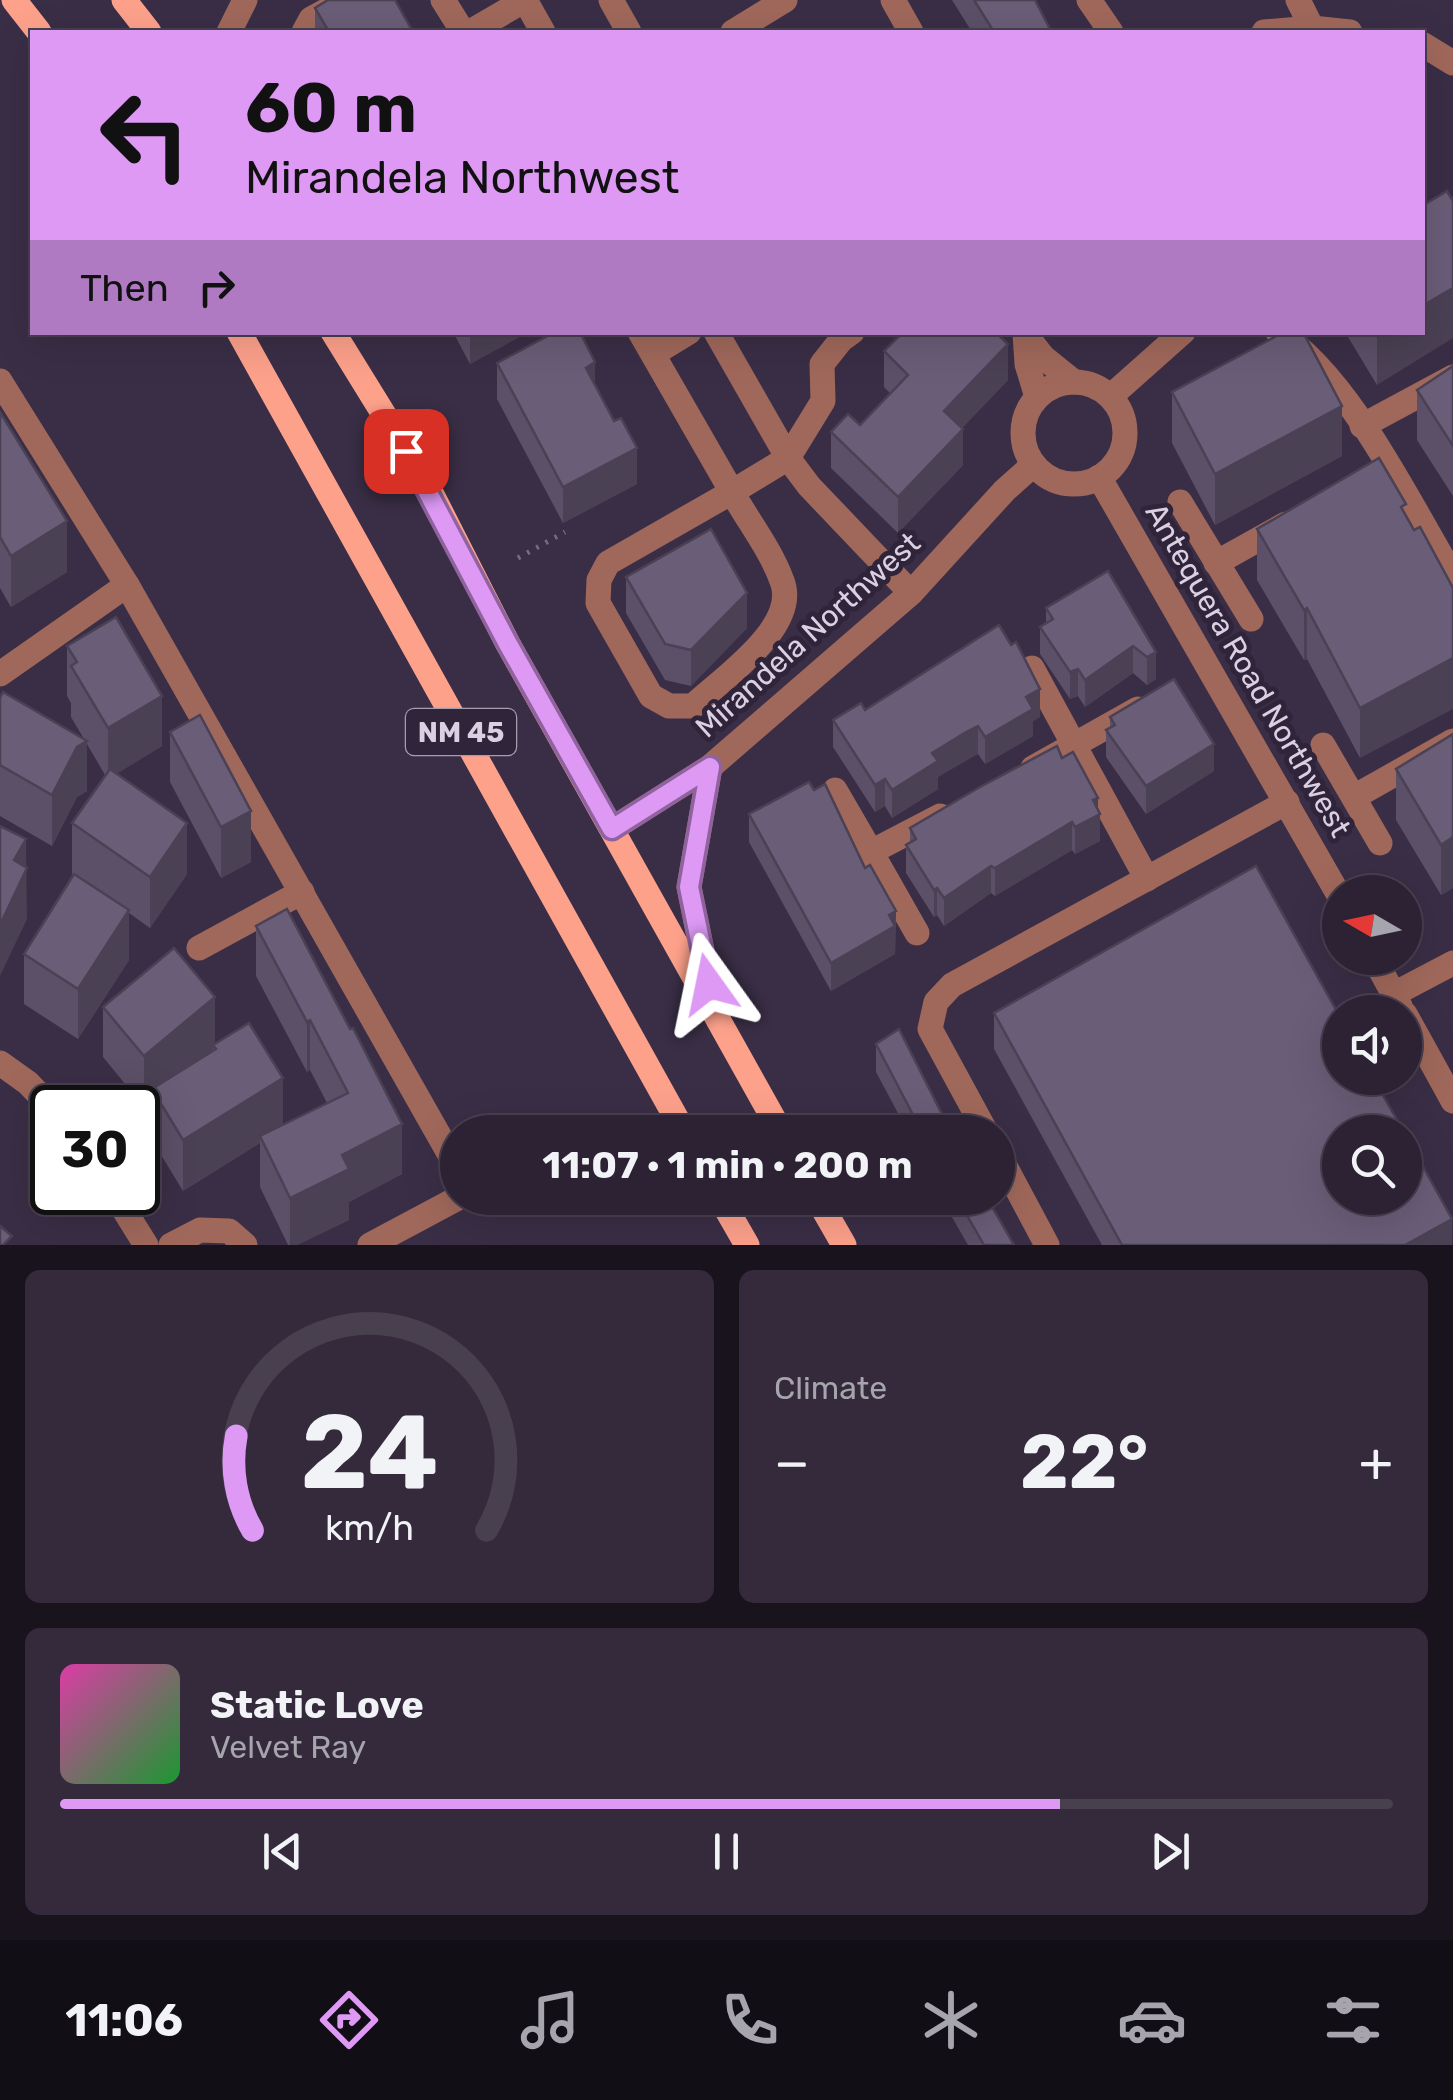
<!DOCTYPE html>
<html lang="en">
<head>
<meta charset="utf-8">
<style>
	:root { --surface:#2c2234; --page:#342a3c; --text:#f1f3f6; --muted:#a6a4ac; --line:#483f4f; --accent:#dd99f4 }
	body { margin:0; font-family:Rubik,sans-serif; background:var(--page); color:var(--text); height:100vh; display:flex; flex-direction:column; font-size:38px; white-space:nowrap }
	* { box-sizing:border-box; margin:0 }
	p { font-size:32px; color:var(--muted) }
	.icon { flex:none; width:55px; height:55px; fill:none; stroke:currentColor; stroke-width:2; stroke-linecap:round; stroke-linejoin:round }
	.map { position:relative; height:1245px; overflow:hidden }
	.side { display:flex; flex-direction:column; gap:25px; padding:25px; background:#18131d; flex:1 }
	.side>* { flex:none }
	.hud { position:absolute; left:30px; top:30px; width:1395px; height:305px; border-radius:0px; box-shadow:0 10px 40px #0002,0 0 0 2px var(--line); background:#dd99f4; color:#111; overflow:hidden }
	.needle { width:65px; rotate:279deg }
	.buttons { position:absolute; left:1322px; top:875px; display:grid; gap:20px }
	.buttons a { display:grid; place-items:center; width:100px; height:100px; border-radius:50%; background:var(--surface); box-shadow:0 10px 40px #0002,0 0 0 2px var(--line); font-size:50px }
	.speed { position:absolute; left:30px; top:1085px; display:flex; gap:20px; font-size:50px; font-weight:700; text-align:center }
	.speed>* { display:grid; place-content:center; width:130px; height:130px; border-radius:50%; background:var(--surface); box-shadow:0 10px 40px #0002,0 0 0 2px var(--line); line-height:1 }
	.speed .limit { border:5px solid #111; border-radius:15px; background:#fff; color:#111 }
	.pin { position:absolute; display:grid; place-items:center; width:85px; height:85px; color:#fff; margin:-42px; border-radius:20px; box-shadow:0 5px 15px #0006 }
	.me { position:absolute; width:110px; margin:-55px; rotate:348deg; stroke-linejoin:round; filter:drop-shadow(0 0 8px #0008) }
	.turn { display:flex; align-items:center; gap:35px; height:210px; padding:0 50px; font-size:45px }
	.turn .icon { width:130px; height:130px; stroke-width:2.5 }
	.turn b { display:block; font-size:70px; line-height:85px }
	.then { display:flex; align-items:center; height:95px; padding:0 50px; background:#0003; gap:20px; font-size:38px }
	.big { font-size:75px; font-weight:700; line-height:1.1 }
	.side .widget { flex:1; display:flex; flex-direction:column; justify-content:center; gap:15px; min-width:0; padding:0 35px; border-radius:15px; background:var(--page) }
	.side .dial { align-items:center; gap:0 }
	.dial svg { height:260px; overflow:visible; fill:none; stroke:var(--line); stroke-width:7; stroke-linecap:round; text-anchor:middle }
	.dial text { fill:var(--text); stroke:none }
	.song { display:flex; align-items:center; gap:30px }
	.cover { width:120px; height:120px; border-radius:15px; background:linear-gradient(135deg,hsl(320 70% 55%),hsl(130 70% 35%)) }
	.played { height:10px; border-radius:5px; background:linear-gradient(90deg,var(--accent) 75%,var(--line) 75%) }
	.keys { display:flex; justify-content:space-around; direction:ltr }
	.heat { display:flex; justify-content:space-between; align-items:center; font-size:55px; direction:ltr }
	.side .tiles { flex:1; display:grid; gap:25px; grid-template-columns:1fr 1fr }
	.widget:last-child { grid-column:span 2 }
	.trip { position:absolute; left:440px; top:1115px; width:575px; height:100px; border-radius:50px; background:var(--surface); box-shadow:0 10px 40px #0002,0 0 0 2px var(--line); font-weight:700; line-height:100px; text-align:center }
	.tabs { display:flex; height:160px; justify-content:space-around; align-items:center; background:#120e15; color:var(--muted) }
	.tabs .icon { width:70px; height:70px }
	.tabs .active { color:var(--accent) }
	.tabs b { font-size:45px; color:var(--text) }
	.map>svg:first-child { display:block }
	.lines { fill:none; stroke-linecap:round; stroke-linejoin:round }
	.path { stroke:#766b80; stroke-width:5; stroke-dasharray:2.5 8; stroke-linecap:butt }
	.minor { stroke:#a0685b; stroke-width:25 }
	.major { stroke:#fda18b; stroke-width:25 }
	.wall { fill:#5b5067 }
	.shaded-wall { fill:#4a4154 }
	.building { fill:#6a5d78; stroke:#4a4154; stroke-width:2.5 }
	.route-casing { stroke:#90639f; stroke-width:25 }
	.route { stroke:#dd99f4; stroke-width:18 }
	.labels { text-anchor:middle; stroke-width:10; stroke-linejoin:round; paint-order:stroke }
	.shield { fill:#30243b; stroke:#a69daf; stroke-width:2.5 }
	.shield-label { font-size:28px; font-weight:bold; fill:#d9d1e1 }
	.street-label { font-size:30px; fill:#d9d1e1; stroke:#30243b }
</style>
</head>
<body>
<div class="map">
<svg width="1453" height="1245" viewBox="0 0 1453 1245">
	<rect width="100%" height="100%" fill="#3a2e46"/>
	<g class="lines">
		<path class="path" d="M518 558 565 532"/>
		<g class="minor">
			<path d="M443 0 463 32"/>
			<path d="M525 0 543 32"/>
			<path d="M611 0 629 32"/>
			<path d="M893 0 911 32"/>
			<path d="M1089 0 1111 32"/>
			<path d="M1298 0 1312 28 1311 32"/>
			<path d="M229 32 245 0"/>
			<path d="M304 32 311 19 346 0"/>
			<path d="M470 32 525 0"/>
			<path d="M733 32 785 0"/>
			<path d="M1264 32 1312 28 1350 32"/>
			<path d="M1422 44 1453 63"/>
			<path d="M640 332 732 492 608 563 599 580 598 603 651 696 669 706H693C723 678 800 626 782 581 771 550 748 521 732 492L788 458 823 401 822 364 841 340 852 332"/>
			<path d="M716 332 788 458 809 486 911 593"/>
			<path d="M1278 332C1349 377 1409 503 1453 576"/>
			<path d="M653 354 689 332"/>
			<path d="M0 381 127 585 458 1169"/>
			<circle cx="1074" cy="433" r="51"/>
			<path d="M1111 396 1183 332"/>
			<path d="M1037 397 1027 364 1025 334 1043 357 1074 382"/>
			<path d="M1362 426 1453 377"/>
			<path d="M1099 477 1340 897"/>
			<path d="M1180 502 1251 619"/>
			<path d="M1216 563 1286 524"/>
			<path d="M1032 668 1147 879"/>
			<path d="M0 674 127 585"/>
			<path d="M1323 745 1380 843"/>
			<path d="M710 767 689 887 713 1006"/>
			<path d="M1033 768 1138 709"/>
			<path d="M835 790 871 852"/>
			<path d="M1354 797 1453 741"/>
			<path d="M612 829 710 767 911 593 1005 490 1033 465"/>
			<path d="M917 933 871 852 940 816"/>
			<path d="M199 948 302 892"/>
			<path d="M1374 958 1400 1006"/>
			<path d="M1394 994 1453 963"/>
			<path d="M1405 1014 1453 1101"/>
			<path d="M0 1063 28 1083 52 1108"/>
			<path d="M986 1132 930 1029 936 1002 952 985 1287 802"/>
			<path d="M998 1153 1047 1245"/>
			<path d="M113 1192 146 1245"/>
			<path d="M171 1245 200 1230 229 1231 245 1245"/>
			<path d="M370 1245 458 1198"/>
		</g>
		<g class="major">
			<path d="M14 0 39 32"/>
			<path d="M124 0 149 32"/>
			<path d="M239 332 684 1132"/>
			<path d="M333 332 425 481 508 644 781 1132"/>
			<path d="M720 1198 747 1245"/>
			<path d="M817 1198 844 1245"/>
		</g>
	</g>
	<g class="wall">
		<path d="M952 0H1035L1050 32H972Z"/>
		<path d="M315 8 413 32H315Z"/>
		<path d="M453 332H528L470 364Z"/>
		<path d="M1345 332H1422L1377 385Z"/>
		<path d="M884 351 1008 380 962 428 963 465 898 533 831 468V432L860 425 890 393 884 387Z"/>
		<path d="M497 363 595 386 637 484 563 523 497 399Z"/>
		<path d="M1453 366V496L1417 440V390Z"/>
		<path d="M1172 392 1342 456 1215 525 1172 443Z"/>
		<path d="M0 412 67 572 11 607 0 588Z"/>
		<path d="M1379 458 1360 758 1307 659 1304 660 1257 580V529Z"/>
		<path d="M626 577 747 628 691 686 665 680 626 613Z"/>
		<path d="M1046 608 1156 652V679L1147 685 1133 673 1085 707 1078 696 1070 699 1040 654V627L1046 623Z"/>
		<path d="M67 646 162 746 116 774 187 874 150 928 129 913V960L78 1039 24 1004V954L74 875 72 874V823L105 775 87 744V791L77 797 52 846 0 816V698L84 739 71 717V703L67 696Z"/>
		<path d="M865 710 1040 717 1033 721V736L985 764 978 754 966 759 938 777V789L892 818 885 806 875 812 833 747V720Z"/>
		<path d="M1110 717 1214 771 1146 814 1106 757V730L1110 728Z"/>
		<path d="M170 732 251 862 221 878 170 782Z"/>
		<path d="M1453 734V888L1441 895 1396 820V769Z"/>
		<path d="M1062 758 1098 809 1100 841 1075 854 1072 850 995 896 991 893 944 926 937 915 934 917 906 873V845L910 843V828Z"/>
		<path d="M749 814 865 868 896 911 895 954 831 991 749 842Z"/>
		<path d="M256 926 402 1174 349 1202V1220L297 1245H288L260 1187V1143L183 1191 152 1140V1099L144 1107 103 1057V1007L215 1044 283 1125 327 1103 310 1070 307 1072 256 976Z"/>
		<path d="M994 1013 1452 1245H1102L994 1049Z"/>
		<path d="M876 1044 951 1132H908L876 1072Z"/>
		<path d="M941 1198H987L1014 1245H968Z"/>
	</g>
	<g class="shaded-wall">
		<path d="M1453 288V338L1377 385V335L1380 332H1422V306Z"/>
		<path d="M470 332H528L470 364Z"/>
		<path d="M1008 344V380L944 447V411Z"/>
		<path d="M595 362V398L586 368Z"/>
		<path d="M1342 406V456L1215 525V474Z"/>
		<path d="M963 429V465L898 533V497Z"/>
		<path d="M637 448V484L563 523V487Z"/>
		<path d="M67 521V572L11 607V556Z"/>
		<path d="M747 593V628L691 686V650Z"/>
		<path d="M1307 608V659L1304 660V610Z"/>
		<path d="M1133 646V673L1085 707V680Z"/>
		<path d="M1156 652V679L1147 685V657Z"/>
		<path d="M1453 658V709L1360 758V708Z"/>
		<path d="M1078 669V696L1070 699V672Z"/>
		<path d="M1040 689V717L1033 721V736L985 764V737L1026 697Z"/>
		<path d="M162 696V746L108 779V728Z"/>
		<path d="M978 726V754L938 777V789L892 818V790L932 753 966 732Z"/>
		<path d="M87 741V791L77 797 52 846V795L77 747Z"/>
		<path d="M1214 744V771L1146 814V786Z"/>
		<path d="M885 779V806L875 812V785Z"/>
		<path d="M1098 798V815L1100 814V841L1075 854V827L1093 800Z"/>
		<path d="M251 811V862L221 878V827Z"/>
		<path d="M1072 822V850L995 896V868Z"/>
		<path d="M187 823V874L150 928V877Z"/>
		<path d="M1453 837V888L1441 895V845Z"/>
		<path d="M26 839 27 919 0 976V925L14 860Z"/>
		<path d="M991 866V893L944 926V898Z"/>
		<path d="M937 888V915L934 917V890Z"/>
		<path d="M129 910V960L78 1039V989Z"/>
		<path d="M896 911 895 954 831 991V963Z"/>
		<path d="M215 997V1047L213 1045V1049L156 1096 152 1089V1099L144 1107V1056Z"/>
		<path d="M310 1020V1070L307 1072V1022Z"/>
		<path d="M283 1078V1129L260 1136V1143L183 1191V1140Z"/>
		<path d="M402 1124V1174L349 1202V1220L297 1245H290V1198L342 1155Z"/>
		<path d="M1452 1219V1245H1405Z"/>
	</g>
	<g class="building">
		<path d="M328 0H395L413 32H329L315 8Z"/>
		<path d="M974 0H1035L1050 29 1042 32H994Z"/>
		<path d="M1447 191 1453 201V288L1422 306V206Z"/>
		<path d="M555 332H580L595 362 586 368 614 421 621 418 637 448 563 487 497 363Z"/>
		<path d="M903 332H995L1008 344 944 411 963 429 898 497 831 432 848 414 860 425 908 375 884 351Z"/>
		<path d="M1284 332H1303L1342 406 1215 474 1172 392Z"/>
		<path d="M1453 366V446L1417 390Z"/>
		<path d="M0 412 67 521 11 556 0 537Z"/>
		<path d="M1379 458 1406 504 1401 507 1414 530 1420 527 1453 588V658L1360 708 1307 608 1304 610 1257 529Z"/>
		<path d="M711 529 747 593 691 650 665 644 626 577Z"/>
		<path d="M1108 571 1156 652 1147 657 1133 646 1085 680 1078 669 1070 672 1040 627 1053 619 1046 608Z"/>
		<path d="M116 617 162 696 108 728 71 666 77 662 67 646Z"/>
		<path d="M999 625 1011 645 1016 642 1040 689 1026 697 1033 709 985 737 978 726 966 732 932 753 938 761 892 790 885 779 875 785 833 720 861 703 865 710Z"/>
		<path d="M1174 679 1214 744 1146 786 1106 730 1115 725 1110 717Z"/>
		<path d="M3 692 87 741 77 747 52 795 0 765V698Z"/>
		<path d="M200 715 251 811 221 827 170 732Z"/>
		<path d="M1453 734V837L1441 845 1396 769Z"/>
		<path d="M1057 746 1062 758 1073 752 1098 798 1093 800 1100 814 1075 827 1072 822 995 868 991 866 944 898 937 888 934 890 906 845 916 839 910 828 980 787Z"/>
		<path d="M110 769 187 823 150 877 72 823Z"/>
		<path d="M809 782 814 790 825 784 865 868 870 865 896 911 889 915 895 926 831 963 749 814Z"/>
		<path d="M0 826 26 839 14 860 27 868 0 925Z"/>
		<path d="M1256 866 1340 1017V1078H1373L1404 1132H1340V1198H1405V1134L1452 1219 1405 1245H1122L994 1013Z"/>
		<path d="M74 874 129 910 78 989 24 954Z"/>
		<path d="M287 909 350 1029 353 1028 402 1124 342 1155 349 1169 290 1198 260 1136 348 1093 310 1020 307 1022 256 926Z"/>
		<path d="M174 948 215 997 144 1056 103 1007Z"/>
		<path d="M249 1023 283 1078 183 1140 152 1089 216 1049 213 1045Z"/>
		<path d="M899 1029 951 1132H922L876 1044Z"/>
		<path d="M957 1198H987L1014 1245H984Z"/>
		<path d="M0 1226 12 1236 3 1245H0Z"/>
	</g>
	<g class="lines">
		<defs>
			<path id="route" d="M406 451 508 644 612 829 710 767 689 887 709 984"/>
		</defs>
		<use href="#route" class="route-casing"/>
		<use href="#route" class="route"/>
	</g>
	<g class="labels">
		<rect class="shield" x="406" y="709" width="110" height="46" rx="8"/>
		<g class="shield-label">
			<text x="461" y="742">NM 45</text>
		</g>
		<g class="street-label">
			<text transform="translate(808 635) rotate(-42)" y="10">Mirandela Northwest</text>
			<text transform="translate(1248 670) rotate(60)" y="10">Antequera Road Northwest</text>
		</g>
	</g>
</svg>
<div class="buttons">
<a><svg class="needle" viewBox="-14 -14 28 28"><path d="M0-13l5 13h-10z" fill="#e53935"/><path d="M0 13l5-13h-10z" fill="#a6a4ac"/></svg></a>
<a><svg class="icon" aria-label="sound" viewBox="0 0 24 24"><path d="M4 9h4l5-4v14l-5-4H4zM17 9q2 3 0 6"/></svg></a>
<a><svg class="icon" aria-label="search" viewBox="0 0 24 24"><circle cx="10" cy="10" r="6"/><path d="M15 15l6 6"/></svg></a>
</div>
<div class="speed"><div class="limit">30</div></div>
<div class="pin" style="left:406px;top:451px;background:#d93025"><svg class="icon" aria-label="arrive" viewBox="0 0 24 24"><path d="M6 21V4h12l-3 4 3 4H6"/></svg></div>
<svg class="me" style="left:709px;top:984px" viewBox="-20 -20 40 40"><path d="M0-17L14 15 0 8-14 15z" fill="#dd99f4" stroke="#fff" stroke-width="4"/></svg>
<div class="trip">11:07 · 1 min · 200 m</div>
<div class="hud">
<div class="turn"><svg class="icon" aria-label="left" viewBox="0 0 24 24"><path d="M17 20v-9H6M10 6l-5 5 5 5"/></svg><div><b>60 m</b>Mirandela Northwest</div></div>
<div class="then">Then<svg class="icon" aria-label="right" viewBox="0 0 24 24"><path d="M7 20v-9h11M14 6l5 5-5 5"/></svg></div>
</div>
</div>
<section class="side">
<div class="tiles">
<div class="widget dial"><svg viewBox="0 0 100 80">
<path d="M14 69A42 42 0 1 1 86 69"/>
<path d="M14 69A42 42 0 0 1 9 40" stroke="#dd99f4"/>
<text x="50" y="56" font-size="32" font-weight="700">24</text>
<text x="50" y="72" font-size="11">km/h</text>
</svg></div>
<div class="widget"><p>Climate</p>
<div class="heat"><a>−</a><b class="big">22°</b><a>+</a></div>
</div>
<div class="widget">
<div class="song"><i class="cover"></i><div><b>Static Love</b><p>Velvet Ray</p></div></div>
<div class="played"></div>
<div class="keys"><svg class="icon" aria-label="previous" viewBox="0 0 24 24"><path d="M18 5L8 12l10 7zM5 5v14"/></svg><svg class="icon" aria-label="pause" viewBox="0 0 24 24"><path d="M8 5v14M16 5v14"/></svg><svg class="icon" aria-label="next" viewBox="0 0 24 24"><path d="M6 5l10 7-10 7zM19 5v14"/></svg></div>
</div>
</div>
</section>
<nav class="tabs">
<b>11:06</b>
<svg class="icon active" aria-label="directions" viewBox="0 0 24 24"><path d="M12 3l9 9-9 9-9-9zM9 14v-3h6M13 9l2 2-2 2"/></svg>
<svg class="icon" aria-label="music" viewBox="0 0 24 24"><path d="M9 18V5l10-2v13"/><circle cx="6" cy="18" r="3"/><circle cx="16" cy="16" r="3"/></svg>
<svg class="icon" aria-label="phone" viewBox="0 0 24 24"><path d="M5 4h4l2 5-3 2q2 4 5 5l2-3 5 2v4C11 20 4 13 5 4z"/></svg>
<svg class="icon" aria-label="climate" viewBox="0 0 24 24"><path d="M12 3v18M4 7l16 10M4 17L20 7"/></svg>
<svg class="icon" aria-label="car" viewBox="0 0 24 24"><path d="M5 17H2v-5l4-1 3-4h7l3 4 3 1v5h-3M9 17h6M6 11h13"/><circle cx="7" cy="17" r="2"/><circle cx="17" cy="17" r="2"/></svg>
<svg class="icon" aria-label="filters" viewBox="0 0 24 24"><path d="M4 7h16M4 17h16"/><circle cx="9" cy="7" r="2"/><circle cx="15" cy="17" r="2"/></svg>
</nav>
</body>
</html>
